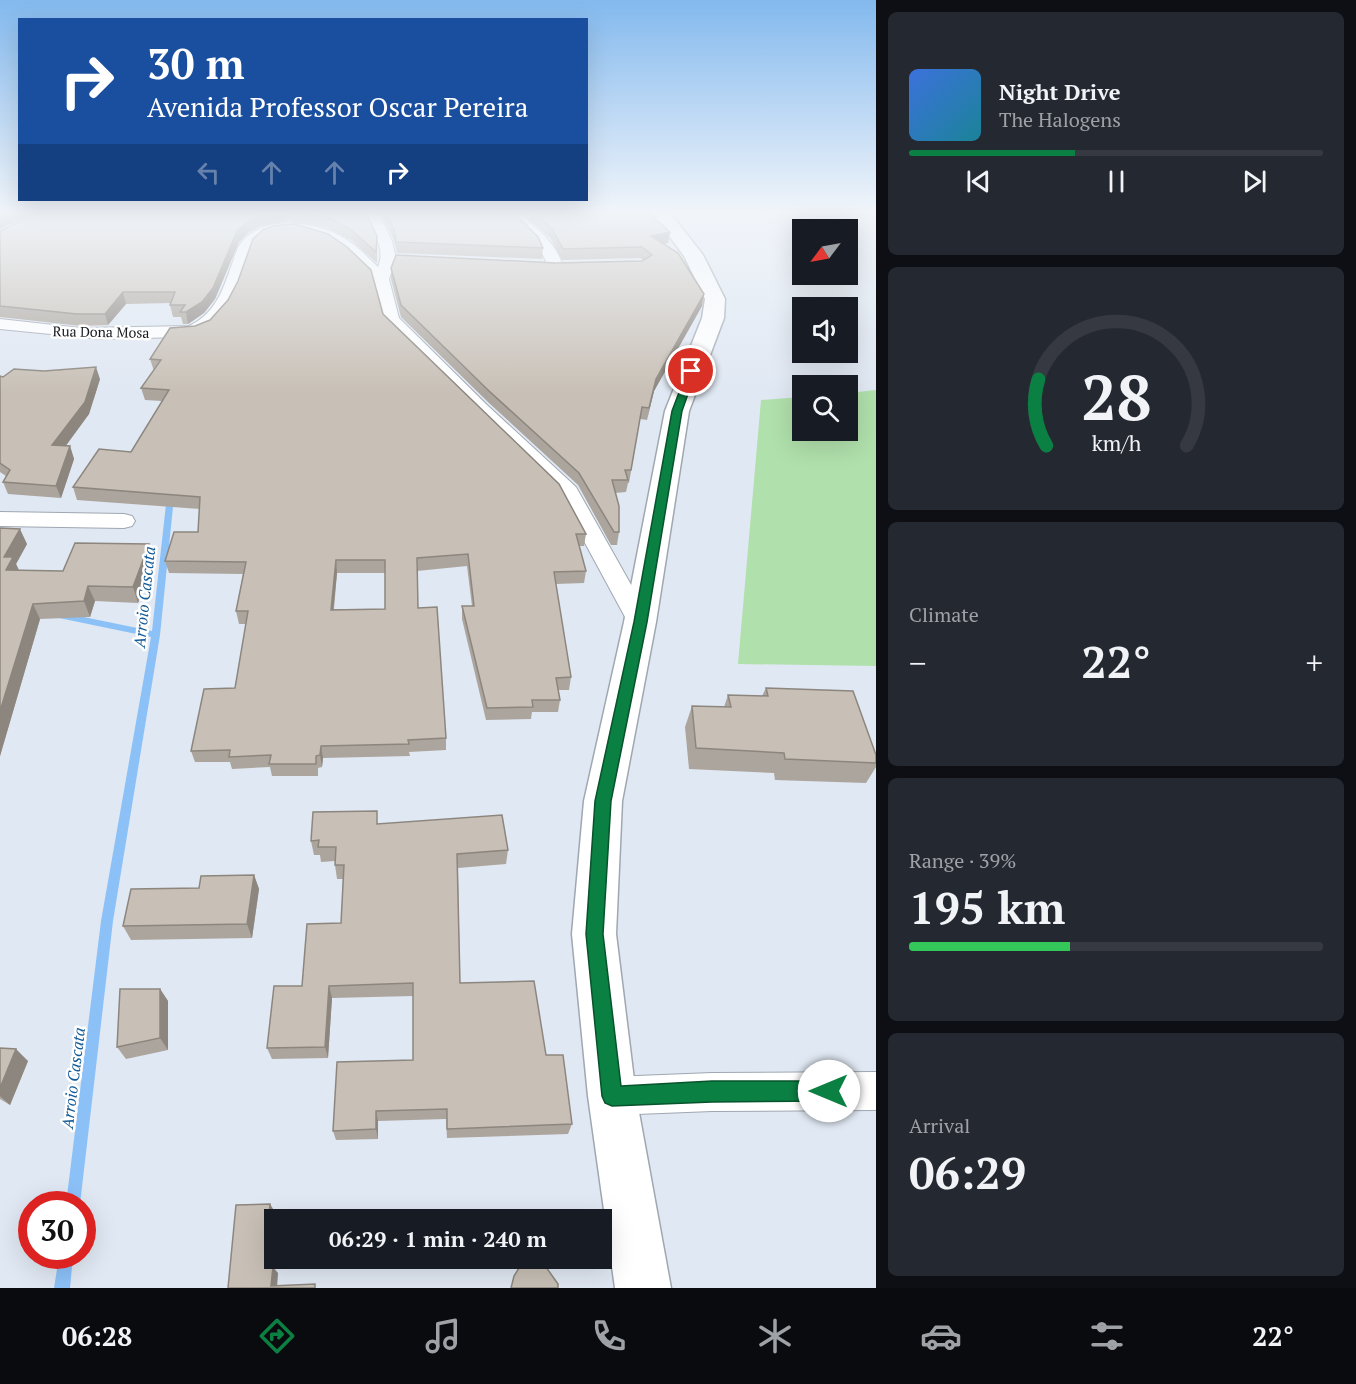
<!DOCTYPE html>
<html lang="en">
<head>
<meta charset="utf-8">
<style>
	:root { --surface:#171b24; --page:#242831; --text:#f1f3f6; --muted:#9ea1a6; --line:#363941; --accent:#0b8043 }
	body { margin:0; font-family:"PT Serif",serif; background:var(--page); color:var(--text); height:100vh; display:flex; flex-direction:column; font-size:22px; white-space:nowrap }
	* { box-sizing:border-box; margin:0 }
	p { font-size:20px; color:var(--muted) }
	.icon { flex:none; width:33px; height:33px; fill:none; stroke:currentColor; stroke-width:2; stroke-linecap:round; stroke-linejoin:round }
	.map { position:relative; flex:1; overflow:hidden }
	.sheet { display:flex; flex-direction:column; gap:12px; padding:12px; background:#0d0f14; width:480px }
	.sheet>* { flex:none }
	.guide { position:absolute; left:18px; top:18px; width:570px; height:183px; border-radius:0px; box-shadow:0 6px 24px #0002; background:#1a4fa0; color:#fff; overflow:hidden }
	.needle { width:39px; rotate:238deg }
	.tools { position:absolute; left:792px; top:219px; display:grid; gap:12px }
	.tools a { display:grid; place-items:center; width:66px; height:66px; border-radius:0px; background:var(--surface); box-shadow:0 6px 24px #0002; font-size:30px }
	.speed { position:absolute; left:18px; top:1191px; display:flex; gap:12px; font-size:30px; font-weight:700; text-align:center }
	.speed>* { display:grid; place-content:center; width:78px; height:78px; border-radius:50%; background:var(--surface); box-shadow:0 6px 24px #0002; line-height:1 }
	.speed .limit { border:9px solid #d22; background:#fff; color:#111 }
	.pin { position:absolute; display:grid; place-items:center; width:51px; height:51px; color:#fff; margin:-26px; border:3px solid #fff; border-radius:50%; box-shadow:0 2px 6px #0007 }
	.me { position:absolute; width:66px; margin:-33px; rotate:270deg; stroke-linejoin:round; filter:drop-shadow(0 0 4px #0008) }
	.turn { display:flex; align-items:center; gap:21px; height:126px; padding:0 30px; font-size:27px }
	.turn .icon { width:78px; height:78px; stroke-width:2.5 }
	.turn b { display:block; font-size:42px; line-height:51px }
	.lanes { display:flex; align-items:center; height:57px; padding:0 30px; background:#0003; justify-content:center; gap:30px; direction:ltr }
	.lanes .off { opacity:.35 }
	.big { font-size:45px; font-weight:700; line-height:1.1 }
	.sheet .widget { flex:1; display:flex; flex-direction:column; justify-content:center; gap:9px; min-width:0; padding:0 21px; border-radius:9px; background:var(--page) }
	.sheet .dial { align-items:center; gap:0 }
	.dial svg { height:156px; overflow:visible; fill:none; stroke:var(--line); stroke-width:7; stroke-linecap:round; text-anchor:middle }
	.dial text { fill:var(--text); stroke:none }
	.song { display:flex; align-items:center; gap:18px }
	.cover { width:72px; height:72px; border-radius:9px; background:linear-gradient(135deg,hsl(220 70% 55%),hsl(190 70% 35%)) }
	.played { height:6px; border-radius:3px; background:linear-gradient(90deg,var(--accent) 40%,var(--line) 40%) }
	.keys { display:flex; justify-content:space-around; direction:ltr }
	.heat { display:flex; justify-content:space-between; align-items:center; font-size:33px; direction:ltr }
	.charge { height:9px; border-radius:4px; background:linear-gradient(90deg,#34c759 39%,var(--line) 0) }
	.trip { position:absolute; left:264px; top:1209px; width:348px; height:60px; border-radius:0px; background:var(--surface); box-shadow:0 6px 24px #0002; font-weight:700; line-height:60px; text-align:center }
	.tab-bar { display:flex; height:96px; justify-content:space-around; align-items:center; background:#090b0e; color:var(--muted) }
	.tab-bar .icon { width:42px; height:42px }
	.tab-bar .selected { color:var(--accent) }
	.tab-bar b { font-size:27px; color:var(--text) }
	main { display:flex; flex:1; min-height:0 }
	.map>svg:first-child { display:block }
	.green { fill:#b0e0ab }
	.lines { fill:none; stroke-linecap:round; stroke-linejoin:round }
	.stream { fill:#8cc1f8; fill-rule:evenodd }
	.minor-casing { stroke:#9fa7b1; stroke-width:2 }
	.secondary-casing { stroke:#9fa7b1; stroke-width:3 }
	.minor { fill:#fff; fill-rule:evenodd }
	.secondary { fill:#fff; fill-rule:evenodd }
	.wall { fill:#aca59d; fill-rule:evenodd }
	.shaded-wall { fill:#8c867f }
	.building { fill:#c8c0b6; stroke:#8c867f; stroke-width:1.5; fill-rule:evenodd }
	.route { fill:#0b8043; stroke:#07532c; stroke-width:1.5 }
	.labels { text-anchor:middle; stroke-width:5; stroke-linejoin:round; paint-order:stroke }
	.far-street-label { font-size:14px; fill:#181a1e; stroke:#fff }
	.water-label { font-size:16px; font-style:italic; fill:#115997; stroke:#fff }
</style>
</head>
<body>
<main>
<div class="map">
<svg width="876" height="1288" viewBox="0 0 876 1288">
	<rect width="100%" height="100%" fill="#e0e8f3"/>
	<path class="green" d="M876 390V666L738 664 761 400 802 397V430H848V393Z"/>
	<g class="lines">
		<g class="stream">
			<path d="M167 495H170L174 497 160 635 113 921 80 1204H66L101 921 151 637 59 618 55 615 59 612 152 631Z"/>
			<path d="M59 1256H73L70 1288H54Z"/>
		</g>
		<defs>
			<g id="minor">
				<path d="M365 213H379L392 241 396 259 389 279 399 318 487 405 576 487 652 622 649 628 640 631 631 628 559 495 385 324 374 280 349 256 330 242 296 232 274 234 263 239 253 248 238 291 228 310 211 329 197 335 184 337 101 339 0 329V319L81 328 189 326C215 314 223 290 232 264 235 257 236 249 241 243 263 215 311 221 339 235 354 243 366 255 378 267 386 249 373 230 365 213Z"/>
				<path d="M506 213H520C537 229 557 243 563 267L560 270H550L539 247Z"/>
				<path d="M0 512 124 514 132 516 135 521 132 526 124 528 0 526Z"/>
				<path d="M876 1072V1110L712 1111 612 1115 599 1109 593 1096 599 1083 612 1077 712 1073Z"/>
			</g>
			<path id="secondary" d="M652 213H670L703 255 725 299 724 318 689 411 656 622 622 801 616 934 636 1096 671 1288H615L588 1096 572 934 584 801 624 622 665 411 702 318 705 299 684 256Z"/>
		</defs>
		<use href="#minor" class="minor-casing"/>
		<use href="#secondary" class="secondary-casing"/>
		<use href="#minor" class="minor"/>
		<use href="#secondary" class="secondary"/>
	</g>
	<g class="wall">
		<path d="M37 213H366L377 247V263L351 240 328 228 288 221 261 226 249 232 239 242 215 299 204 313 188 324H183L181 317H173L170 305 171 303 126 304 108 325 81 326 0 317V231Z"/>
		<path d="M381 213H514L543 248 542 259 397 253 394 240Z"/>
		<path d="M522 213H649L670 232 668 243 663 244 702 306 654 391 647 420 640 419 629 483H628L626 492 615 493 619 532 617 545H611L578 485 489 403 401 317 391 279V268L642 261 643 260 640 258 562 260 551 239Z"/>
		<path d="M383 314 586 534 584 546H579L586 571 584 583 556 584 571 677 569 690H558L560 700 558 712H532L531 719 486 720 462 619V606H472L467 566 417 571 418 608 446 738V750L409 752 410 756 323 758 322 767 318 768V776H272L270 767 232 769 230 762H195L191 751 235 688 246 624H239L236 611 243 574 169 573 165 561 198 532 200 509 77 500 73 487 131 452 162 401 145 400 141 388 154 371 150 359ZM337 573H385V609H334Z"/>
		<path d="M0 376 100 379 89 414 65 446H70L74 459 61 498 8 494 3 482 6 476 0 472Z"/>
		<path d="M0 528 27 544 16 564 19 571H63L149 544 153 559 138 603 95 601 90 617 40 619 0 756Z"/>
		<path d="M766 688 876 755V767L866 783 775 780 774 773 689 769 685 727 692 706 724 707 728 695 762 696Z"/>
		<path d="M378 824 508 850 506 864 458 868 460 983 546 1055 572 1124 568 1134 447 1138 446 1119 378 1121V1139L336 1140 333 1131 413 1060V996L332 998 328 1058 272 1059 267 1048 302 986 341 923 343 879H337L335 865V861L321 862 320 855H314L311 841Z"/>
		<path d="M254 875 259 889 252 938 131 940 123 926 199 888Z"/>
		<path d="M160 989 168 1001V1050L126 1059 117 1047Z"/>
		<path d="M0 1048 28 1061 10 1105 0 1099Z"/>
	</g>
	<g class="shaded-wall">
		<path d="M9 213H34L0 229V217Z"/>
		<path d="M275 213H287L288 221 261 226 249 232 239 242 215 299 204 313 188 324 186 312 237 231 247 222 260 215Z"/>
		<path d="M670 232 668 243 649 247 651 236Z"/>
		<path d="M123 292 126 304 108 325 105 314Z"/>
		<path d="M704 294 702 306 654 391 647 420 656 379Z"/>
		<path d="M96 367 100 379 89 414 57 458 52 445Z"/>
		<path d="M70 446 74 459 61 498 56 486Z"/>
		<path d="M20 529 27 544 16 564 20 572 6 570 4 557Z"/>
		<path d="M149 544 153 559 138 603 133 587Z"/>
		<path d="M336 560 337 573 332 622 331 610Z"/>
		<path d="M88 586 95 601 90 617 84 601Z"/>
		<path d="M33 604 40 619 0 756V711Z"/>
		<path d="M321 746 323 758 322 767 320 755Z"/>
		<path d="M254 875 259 889 252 938 247 924Z"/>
		<path d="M329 986 332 998 328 1058 325 1047Z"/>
		<path d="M160 989 168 1001V1050L160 1038Z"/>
		<path d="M16 1049 28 1061 10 1105 0 1096V1088Z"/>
		<path d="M376 1111 378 1121V1139L376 1129Z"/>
		<path d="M270 1204 275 1212 270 1273 265 1267Z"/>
		<path d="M273 1267 278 1273 277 1288 271 1286Z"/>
	</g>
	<g class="building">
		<path d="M0 213H9L0 217Z"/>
		<path d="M37 213H275L260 215 247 222 237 231 213 288 202 302 186 312H180L185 305H170L175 292H123L105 314H77L0 306V231Z"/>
		<path d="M299 213H366L377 236 376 252 350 229 327 217Z"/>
		<path d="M386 213H514L538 237 543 248 396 242 394 229Z"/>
		<path d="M534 213H648L670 232 651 236 678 253 704 294 656 379 649 408 642 407 631 470H625L628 480H612L619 506V532H614L579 473 489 391 401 305 391 268 396 255 556 263 642 261 652 255 642 247 563 249 552 229Z"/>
		<path d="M295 224 328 234 347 247 371 270 383 314 559 484 586 534H576L586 571 554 572 571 677 556 678 560 700H532L533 707 487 708 462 606H474L468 554 417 558 418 608 437 607 446 738 408 740 409 744 321 746 320 755 316 756V764H269L271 755 229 757 230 750 191 751 204 689 235 688 248 611H236L246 562 165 561 174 532H198L200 497 73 487 99 449 131 452 169 390 141 388 161 360 150 359 170 328 195 326 210 320 228 300 238 281 253 239 263 230 273 226ZM336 560H385V609L331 610Z"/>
		<path d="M96 367 85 402 52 445 70 446 56 486 3 482 10 470 0 463V376L3 377 14 369 44 371Z"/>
		<path d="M0 528 20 529 4 557H13L6 570 63 571 75 543 149 544 133 587 88 586 84 601 33 604 0 711Z"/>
		<path d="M766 688 853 691 876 755V763L785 759 784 753 696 748 692 706 731 707 728 695 768 696Z"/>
		<path d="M377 811V824L502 815 508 850 457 854 460 983 534 981 546 1055H563L572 1124 447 1129V1109L376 1111V1129L333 1131 337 1062 413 1060V983L329 986 325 1047 267 1048 274 986H302L307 924 341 923 344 865H335L336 847H318L319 840 311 841 313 812Z"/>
		<path d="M254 875 247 924 123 926 131 889 199 888 201 876Z"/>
		<path d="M120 989H160V1038L117 1047Z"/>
		<path d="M0 1048 16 1049 0 1088Z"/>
		<path d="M270 1204 265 1267H273L271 1286 315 1284V1288H228L236 1205Z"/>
		<path d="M528 1263H537L546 1267 558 1284V1288H511L514 1276 519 1268Z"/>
	</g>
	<linearGradient id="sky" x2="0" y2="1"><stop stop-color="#83b9ee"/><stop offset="0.54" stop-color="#f1f5fa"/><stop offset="1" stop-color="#f1f5fa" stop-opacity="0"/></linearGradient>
	<rect width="876" height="393" fill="url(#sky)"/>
	<path class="route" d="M688 369 696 371 682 411 647 622 611 801 603 934 621 1086 712 1081H829L836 1084 839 1091 836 1098 829 1101 712 1102 612 1106 605 1103 602 1096 586 934 595 801 634 622 672 411Z"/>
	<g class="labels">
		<g class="far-street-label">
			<text transform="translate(101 332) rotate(1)" y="5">Rua Dona Mosa</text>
		</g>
		<g class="water-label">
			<text transform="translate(144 597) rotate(-84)" y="6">Arroio Cascata</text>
			<text transform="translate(73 1078) rotate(-83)" y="6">Arroio Cascata</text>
		</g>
	</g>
</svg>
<div class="tools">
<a><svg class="needle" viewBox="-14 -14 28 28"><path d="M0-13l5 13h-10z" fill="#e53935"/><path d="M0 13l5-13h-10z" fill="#9ea1a6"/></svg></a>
<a><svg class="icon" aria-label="sound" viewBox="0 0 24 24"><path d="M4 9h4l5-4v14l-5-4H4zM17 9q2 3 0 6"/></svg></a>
<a><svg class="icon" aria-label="search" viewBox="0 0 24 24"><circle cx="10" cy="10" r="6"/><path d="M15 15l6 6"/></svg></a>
</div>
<div class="speed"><div class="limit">30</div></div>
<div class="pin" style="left:691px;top:371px;background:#d93025"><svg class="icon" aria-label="arrive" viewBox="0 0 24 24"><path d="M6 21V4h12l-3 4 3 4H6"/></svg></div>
<svg class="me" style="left:829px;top:1091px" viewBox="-20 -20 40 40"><circle r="19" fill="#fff"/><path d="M0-13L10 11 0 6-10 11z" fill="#0b8043"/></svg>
<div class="trip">06:29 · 1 min · 240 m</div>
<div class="guide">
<div class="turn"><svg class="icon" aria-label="right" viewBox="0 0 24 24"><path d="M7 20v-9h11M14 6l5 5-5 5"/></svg><div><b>30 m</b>Avenida Professor Oscar Pereira</div></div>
<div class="lanes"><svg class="icon off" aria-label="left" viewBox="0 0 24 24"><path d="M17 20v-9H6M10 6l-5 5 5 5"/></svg><svg class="icon off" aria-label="ahead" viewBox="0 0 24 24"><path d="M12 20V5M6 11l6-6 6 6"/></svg><svg class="icon off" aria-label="ahead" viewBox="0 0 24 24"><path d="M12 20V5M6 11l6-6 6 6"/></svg><svg class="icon" aria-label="right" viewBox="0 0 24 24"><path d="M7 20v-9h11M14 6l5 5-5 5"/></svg></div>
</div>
</div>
<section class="sheet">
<div class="widget">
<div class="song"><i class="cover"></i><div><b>Night Drive</b><p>The Halogens</p></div></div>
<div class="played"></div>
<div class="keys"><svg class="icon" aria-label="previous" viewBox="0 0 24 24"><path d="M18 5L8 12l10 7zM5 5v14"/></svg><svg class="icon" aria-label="pause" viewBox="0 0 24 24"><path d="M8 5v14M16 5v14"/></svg><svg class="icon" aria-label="next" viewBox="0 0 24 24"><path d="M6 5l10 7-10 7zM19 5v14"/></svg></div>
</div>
<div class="widget dial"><svg viewBox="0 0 100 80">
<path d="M14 69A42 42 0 1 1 86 69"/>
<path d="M14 69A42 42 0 0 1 10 35" stroke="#0b8043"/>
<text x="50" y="56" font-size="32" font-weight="700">28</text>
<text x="50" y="72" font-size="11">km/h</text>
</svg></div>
<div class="widget"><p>Climate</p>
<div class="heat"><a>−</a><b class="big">22°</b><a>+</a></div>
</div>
<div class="widget"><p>Range · 39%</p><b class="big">195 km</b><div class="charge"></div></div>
<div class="widget"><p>Arrival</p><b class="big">06:29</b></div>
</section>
</main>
<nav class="tab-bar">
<b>06:28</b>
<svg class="icon selected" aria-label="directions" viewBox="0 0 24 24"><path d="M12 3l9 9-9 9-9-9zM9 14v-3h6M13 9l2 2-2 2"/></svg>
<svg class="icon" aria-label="music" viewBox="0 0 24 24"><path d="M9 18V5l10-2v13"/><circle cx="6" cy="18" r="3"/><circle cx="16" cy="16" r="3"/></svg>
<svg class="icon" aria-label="phone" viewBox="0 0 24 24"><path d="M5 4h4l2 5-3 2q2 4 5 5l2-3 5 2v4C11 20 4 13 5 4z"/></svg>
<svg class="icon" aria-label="climate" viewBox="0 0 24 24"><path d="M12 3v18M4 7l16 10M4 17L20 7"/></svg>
<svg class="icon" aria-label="car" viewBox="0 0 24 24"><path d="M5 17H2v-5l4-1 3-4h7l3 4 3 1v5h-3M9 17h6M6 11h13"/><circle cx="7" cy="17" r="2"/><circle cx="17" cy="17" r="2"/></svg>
<svg class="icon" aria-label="filters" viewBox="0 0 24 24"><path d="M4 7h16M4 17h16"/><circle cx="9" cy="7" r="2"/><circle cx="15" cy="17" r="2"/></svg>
<b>22°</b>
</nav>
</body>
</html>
